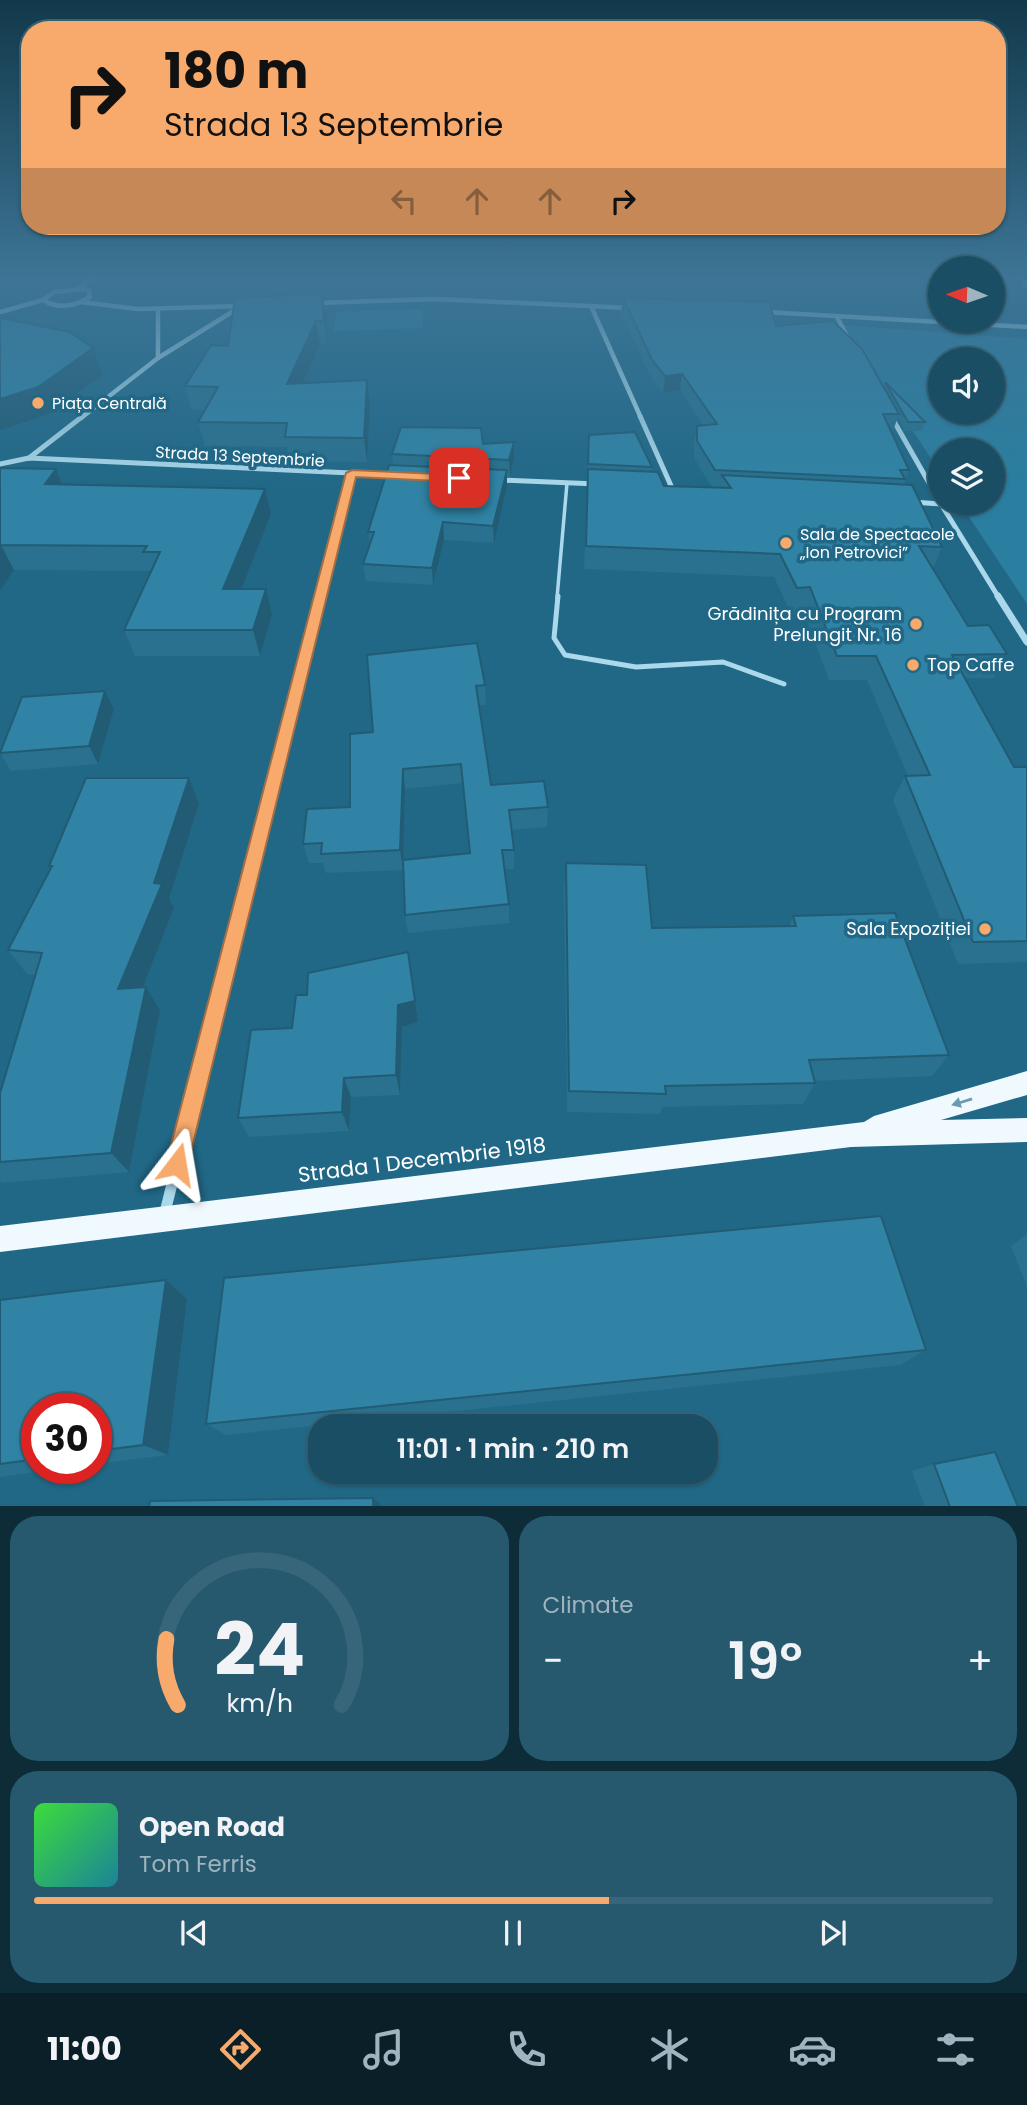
<!DOCTYPE html>
<html lang="en">
<head>
<meta charset="utf-8">
<style>
	:root { --surface:#194e65; --page:#26586e; --text:#f1f3f6; --muted:#9fb4bf; --line:#376579; --accent:#f7aa6c }
	body { margin:0; font-family:Poppins,sans-serif; background:var(--page); color:var(--text); height:100vh; display:flex; flex-direction:column; font-size:26px; white-space:nowrap }
	* { box-sizing:border-box; margin:0 }
	p { font-size:23px; color:var(--muted) }
	.icon { flex:none; width:38px; height:38px; fill:none; stroke:currentColor; stroke-width:2; stroke-linecap:round; stroke-linejoin:round }
	.map { position:relative; height:1506px; overflow:hidden }
	.side { display:flex; flex-direction:column; gap:10px; padding:10px; background:#0e2b38; flex:1 }
	.side>* { flex:none }
	.banner { position:absolute; left:21px; top:21px; width:985px; height:214px; border-radius:28px; box-shadow:0 2px 5px #0004,0 0 0 2px var(--line); background:#f7aa6c; color:#111; overflow:hidden }
	.needle { width:46px; rotate:272deg }
	.buttons { position:absolute; left:928px; top:256px; display:grid; gap:14px }
	.buttons a { display:grid; place-items:center; width:77px; height:77px; border-radius:50%; background:var(--surface); box-shadow:0 2px 5px #0004,0 0 0 2px var(--line); font-size:35px }
	.speed { position:absolute; left:21px; top:1393px; display:flex; gap:14px; font-size:35px; font-weight:700; text-align:center }
	.speed>* { display:grid; place-content:center; width:91px; height:91px; border-radius:50%; background:var(--surface); box-shadow:0 2px 5px #0004,0 0 0 2px var(--line); line-height:1 }
	.speed .limit { border:10px solid #d22; background:#fff; color:#111 }
	.pin { position:absolute; display:grid; place-items:center; width:60px; height:60px; color:#fff; margin:-30px; border-radius:14px; box-shadow:0 4px 10px #0006 }
	.me { position:absolute; width:77px; margin:-38px; rotate:14deg; stroke-linejoin:round; filter:drop-shadow(0 0 5px #0008) }
	.turn { display:flex; align-items:center; gap:24px; height:147px; padding:0 28px; font-size:32px }
	.turn .icon { width:91px; height:91px; stroke-width:2.5 }
	.turn b { display:block; font-size:49px; line-height:60px }
	.lanes { display:flex; align-items:center; height:66px; padding:0 28px; background:#0003; justify-content:center; gap:35px; direction:ltr }
	.lanes .off { opacity:.35 }
	.big { font-size:52px; font-weight:600; line-height:1.1 }
	.side .widget { flex:1; display:flex; flex-direction:column; justify-content:center; gap:10px; min-width:0; padding:0 24px; border-radius:28px; background:var(--page) }
	.side .dial { align-items:center; gap:0 }
	.dial svg { height:182px; overflow:visible; fill:none; stroke:var(--line); stroke-width:7; stroke-linecap:round; text-anchor:middle }
	.dial text { fill:var(--text); stroke:none }
	.song { display:flex; align-items:center; gap:21px }
	.cover { width:84px; height:84px; border-radius:10px; background:linear-gradient(135deg,hsl(120 70% 55%),hsl(190 70% 35%)) }
	.played { height:7px; border-radius:4px; background:linear-gradient(90deg,var(--accent) 60%,var(--line) 60%) }
	.keys { display:flex; justify-content:space-around; direction:ltr }
	.heat { display:flex; justify-content:space-between; align-items:center; font-size:38px; direction:ltr }
	.side .tiles { flex:1; display:grid; gap:10px; grid-template-columns:1fr 1fr }
	.widget:last-child { grid-column:span 2 }
	.trip { position:absolute; left:308px; top:1414px; width:410px; height:70px; border-radius:28px; background:var(--surface); box-shadow:0 2px 5px #0004,0 0 0 2px var(--line); font-weight:600; line-height:70px; text-align:center }
	.tabs { display:flex; height:112px; justify-content:space-around; align-items:center; background:#0a1f28; color:var(--muted) }
	.tabs .icon { width:49px; height:49px }
	.tabs .selected { color:var(--accent) }
	.tabs b { font-size:32px; color:var(--text) }
	.map>svg:first-child { display:block }
	.green { fill:#2a7ea0; fill-rule:evenodd }
	.lines { fill:none; stroke-linecap:round; stroke-linejoin:round }
	.service-far1 { stroke:#abd8ea; stroke-width:3.5 }
	.service { stroke:#abd8ea; stroke-width:5 }
	.minor-far4 { stroke:#abd8ea; stroke-width:4.5 }
	.minor-far3 { stroke:#abd8ea; stroke-width:5 }
	.minor-far2 { stroke:#abd8ea; stroke-width:7 }
	.minor-far1 { stroke:#abd8ea; stroke-width:9 }
	.minor { stroke:#abd8ea; stroke-width:11 }
	.secondary { fill:#d6eef8; fill-rule:evenodd }
	.primary { fill:#eff9fe; fill-rule:evenodd }
	.wall { fill:#29718e; fill-rule:evenodd }
	.shaded-wall { fill:#225c74 }
	.building { fill:#3083a5; stroke:#225c74; stroke-width:2 }
	.oneway { fill:#699bb1 }
	.route { fill:#f7aa6c; stroke:#a16e46; stroke-width:2 }
	.poi-dot { fill:#f7aa6c; stroke:#216887; stroke-width:2.5 }
	.labels { text-anchor:middle; stroke-width:7; stroke-linejoin:round; paint-order:stroke }
	.far-poi-label { font-size:16px; fill:#fff; stroke:#216887; text-anchor:start }
	.far-street-label { font-size:16px; fill:#fff; stroke:#216887 }
	.poi-label { font-size:18px; fill:#fff; stroke:#216887; text-anchor:end }
	.near-street-label { font-size:21px; fill:#fff; stroke:#216887 }
</style>
</head>
<body>
<div class="map">
<svg width="1027" height="1507" viewBox="0 0 1027 1507">
	<rect width="100%" height="100%" fill="#216887"/>
	<g class="green">
		<path d="M422 309 423 328 334 331 336 312Z"/>
		<path d="M843 325 1027 339V604L959 502H992V450H940V472ZM940 359H992V411H940Z"/>
	</g>
	<g class="lines">
		<path class="service-far1" d="M557 598 567 483"/>
		<path class="service" d="M558 596 554 638 565 655 636 667 723 662 784 684"/>
		<g class="minor-far4">
			<path d="M78 288 95 277"/>
			<path d="M84 289 89 291 90 297C75 306 59 310 43 300L54 292Z"/>
			<path d="M81 302 138 309 243 306"/>
			<path d="M315 303 435 299 631 308"/>
			<path d="M591 306 641 418"/>
			<path d="M158 309V358"/>
			<path d="M0 312 43 300"/>
			<path d="M766 312 1027 327"/>
			<path d="M837 317 848 338"/>
			<path d="M81 418 158 358 240 307"/>
		</g>
		<g class="minor-far3">
			<path d="M640 416 672 488"/>
			<path d="M891 416 941 504 999 598"/>
			<path d="M29 458 83 416"/>
			<path d="M0 464 29 458 394 475"/>
			<path d="M500 480 597 484"/>
			<path d="M912 502 941 504"/>
			<path d="M320 598 352 473"/>
		</g>
		<g class="minor-far2">
			<path d="M998 596 1027 642"/>
			<path d="M262 829 321 596"/>
		</g>
		<path class="minor-far1" d="M187 1126 262 827"/>
		<path class="minor" d="M165 1212 187 1124"/>
		<path class="secondary" d="M1019 277H1026L1027 287H1024Z"/>
		<path class="primary" d="M1027 1071V1095L941 1120 1027 1118V1142L851 1147 0 1252V1226L864 1122 874 1116Z"/>
	</g>
	<g class="wall">
		<path d="M623 298 776 326 883 386 885 382 925 422 922 431H905L898 417 893 431H891L909 470 904 484 942 547 933 569 968 626 1007 654 994 678H965L1014 767H1027V962L958 964 893 800 905 776H908L867 680H829L803 611 790 612 774 577 584 569 589 435 652 467 651 472 664 486 712 487 694 458V443L697 426 703 425 680 390 663 393 650 376 621 313Z"/>
		<path d="M326 314 327 343 320 344 302 383 367 380 370 404 367 462 290 461 287 447 205 446 198 422 205 410 191 409 185 386 228 346Z"/>
		<path d="M483 444 514 458 510 477H507V487L494 543 444 540 433 585 366 581 363 564 370 543 368 532 393 465 392 454Z"/>
		<path d="M0 468 56 469 63 485 265 489 271 514 241 589 272 615 260 656H135L124 630 150 571 14 570 0 590Z"/>
		<path d="M367 655 485 685 486 705H479L491 785 548 807 547 827 512 830 514 850V869H505L509 904V923L408 933 405 915 403 870 326 873 323 863H309L303 844 350 807 373 732ZM463 783 470 853 403 860 405 789Z"/>
		<path d="M105 691 114 709 98 764 11 771 0 753Z"/>
		<path d="M199 804 169 899 174 908 143 988 146 987 160 1010 129 1172 2 1183 0 1181V1093L36 975 27 974 8 950 50 868 49 866Z"/>
		<path d="M566 863 652 928 789 926 793 916 949 1055 932 1076 814 1081 815 1083 803 1104 662 1107 660 1114 567 1112 564 888Z"/>
		<path d="M411 974 418 1022 402 1027 400 1095 351 1097 349 1131 249 1137 238 1118 292 1028 307 995Z"/>
		<path d="M1027 1234V1287L1011 1246Z"/>
		<path d="M187 1299 168 1455 96 1464V1409H37V1468H66L0 1477V1300Z"/>
		<path d="M926 1350 900 1365 226 1435 206 1424Z"/>
		<path d="M934 1464 1018 1507H925L912 1471Z"/>
	</g>
	<g class="shaded-wall">
		<path d="M322 293 326 314 327 343 324 321Z"/>
		<path d="M316 321 320 344 292 407 287 384Z"/>
		<path d="M93 348 102 375 49 414 0 430V399Z"/>
		<path d="M682 374 680 390 663 393 665 376Z"/>
		<path d="M367 380 370 404 367 462 364 438Z"/>
		<path d="M514 442V458L510 477 509 460Z"/>
		<path d="M56 469 66 494 45 484Z"/>
		<path d="M507 470V487L494 543 493 526Z"/>
		<path d="M265 489 271 514 231 615 223 589Z"/>
		<path d="M443 522 444 540 433 585 432 568Z"/>
		<path d="M1 545 14 570 0 590V546Z"/>
		<path d="M266 589 272 615 260 656 253 630Z"/>
		<path d="M105 691 114 709 98 764 89 746Z"/>
		<path d="M403 769 405 789 403 869 400 850Z"/>
		<path d="M189 778 199 804 169 899 174 908 133 1013 118 989Z"/>
		<path d="M408 952 418 1022 402 1027 400 1095 396 1075 398 1005Z"/>
		<path d="M146 987 160 1010 129 1172 111 1153Z"/>
		<path d="M344 1078 351 1097 349 1131 342 1112Z"/>
		<path d="M166 1280 187 1299 168 1455 143 1445Z"/>
		<path d="M373 1498 381 1504 380 1507H373Z"/>
	</g>
	<g class="building">
		<path d="M322 293 324 321H316L287 384 367 380 364 438 285 437 287 423 198 422 218 387 185 386 211 345 228 346 235 298Z"/>
		<path d="M623 298 769 302 776 326 833 321 862 349 899 414H883L909 470H900L905 479 715 470 697 441V426L717 424 682 374 665 376 652 360Z"/>
		<path d="M0 318 70 332 93 348 38 387 0 399Z"/>
		<path d="M885 382 925 422H908Z"/>
		<path d="M401 427 481 428 483 444 514 442 509 460 392 454Z"/>
		<path d="M635 432 652 467 588 464 589 435Z"/>
		<path d="M389 465 507 470 493 526 443 522 432 568 363 564 374 532H368Z"/>
		<path d="M0 468 56 469 45 484 265 489 223 589H266L253 630H124L160 552H143L147 546 1 545 0 546Z"/>
		<path d="M588 469 658 472 664 486 731 488 722 475 912 485 942 547 919 546 968 626 989 625 1007 654 952 655 1014 767H1027V941L973 942 905 776 930 775 876 656H837L810 587 797 588 780 554 586 546Z"/>
		<path d="M477 643 485 685 476 686 491 785 544 781 548 807 509 810 514 850H502L509 904 405 915 403 860 470 853 461 764 403 769 400 850 321 854 322 843 303 844 307 809 350 807V734L373 732 367 655Z"/>
		<path d="M105 691 89 746 0 753 22 697Z"/>
		<path d="M86 778H189L154 883 162 884 118 989 146 987 111 1153 0 1162V1093L42 953 8 950 52 866H49Z"/>
		<path d="M566 863 646 865 652 928 796 926 793 916 895 913 949 1055 809 1060 815 1083 665 1086 666 1094 569 1091Z"/>
		<path d="M408 952 415 1001 398 1005 396 1075 344 1078 342 1112 238 1118 251 1030 292 1028 296 995H307L308 973Z"/>
		<path d="M881 1216 926 1350 206 1424 224 1278Z"/>
		<path d="M166 1280 143 1445 96 1451V1409H37V1459L0 1464V1300Z"/>
		<path d="M995 1452 1018 1507H950L934 1464Z"/>
		<path d="M373 1498V1507H149L150 1501Z"/>
	</g>
	<defs><path id="oneway-solid" d="M-6-.8H1V-3.2L6.5 0L1 3.2V.8H-6Z" transform="scale(1.75)"/></defs>
	<use class="oneway" href="#oneway-solid" transform="translate(962 1102) rotate(163)"/>
	<linearGradient id="sky" x2="0" y2="1"><stop stop-color="#12394a"/><stop offset="0.57" stop-color="#3d7596"/><stop offset="1" stop-color="#3d7596" stop-opacity="0"/></linearGradient>
	<rect width="1027" height="488" fill="url(#sky)"/>
	<path class="route" d="M352 470 459 475 465 478 459 482 356 477 188 1164 185 1172 177 1176 169 1172 166 1164 346 473Z"/>
	<g class="poi-dot">
		<circle cx="38" cy="403" r="7"/>
		<circle cx="786" cy="543" r="7"/>
		<circle cx="916" cy="624" r="7"/>
		<circle cx="913" cy="665" r="7"/>
		<circle cx="985" cy="929" r="7"/>
	</g>
	<g class="labels">
		<g class="far-poi-label">
			<text x="52" y="409">Piața Centrală</text>
			<text x="800" y="540">Sala de Spectacole<tspan x="800" dy="18">„Ion Petrovici”</tspan></text>
		</g>
		<g class="far-street-label">
			<text transform="translate(240 456) rotate(3)" y="6">Strada 13 Septembrie</text>
		</g>
		<g class="poi-label">
			<text x="902" y="620">Grădinița cu Program<tspan x="902" dy="21">Prelungit Nr. 16</tspan></text>
			<text x="927" y="671" text-anchor="start">Top Caffe</text>
			<text x="971" y="935">Sala Expoziției</text>
		</g>
		<g class="near-street-label">
			<text transform="translate(422 1160) rotate(-7)" y="7">Strada 1 Decembrie 1918</text>
		</g>
	</g>
</svg>
<div class="buttons">
<a><svg class="needle" viewBox="-14 -14 28 28"><path d="M0-13l5 13h-10z" fill="#e53935"/><path d="M0 13l5-13h-10z" fill="#9fb4bf"/></svg></a>
<a><svg class="icon" aria-label="sound" viewBox="0 0 24 24"><path d="M4 9h4l5-4v14l-5-4H4zM17 9q2 3 0 6"/></svg></a>
<a><svg class="icon" aria-label="layers" viewBox="0 0 24 24"><path d="M12 4l9 5-9 5-9-5zM3 14l9 5 9-5"/></svg></a>
</div>
<div class="speed"><div class="limit">30</div></div>
<div class="pin" style="left:459px;top:478px;background:#d93025"><svg class="icon" aria-label="arrive" viewBox="0 0 24 24"><path d="M6 21V4h12l-3 4 3 4H6"/></svg></div>
<svg class="me" style="left:177px;top:1164px" viewBox="-20 -20 40 40"><path d="M0-17L14 15 0 8-14 15z" fill="#f7aa6c" stroke="#fff" stroke-width="4"/></svg>
<div class="trip">11:01 · 1 min · 210 m</div>
<div class="banner">
<div class="turn"><svg class="icon" aria-label="right" viewBox="0 0 24 24"><path d="M7 20v-9h11M14 6l5 5-5 5"/></svg><div><b>180 m</b>Strada 13 Septembrie</div></div>
<div class="lanes"><svg class="icon off" aria-label="left" viewBox="0 0 24 24"><path d="M17 20v-9H6M10 6l-5 5 5 5"/></svg><svg class="icon off" aria-label="ahead" viewBox="0 0 24 24"><path d="M12 20V5M6 11l6-6 6 6"/></svg><svg class="icon off" aria-label="ahead" viewBox="0 0 24 24"><path d="M12 20V5M6 11l6-6 6 6"/></svg><svg class="icon" aria-label="right" viewBox="0 0 24 24"><path d="M7 20v-9h11M14 6l5 5-5 5"/></svg></div>
</div>
</div>
<section class="side">
<div class="tiles">
<div class="widget dial"><svg viewBox="0 0 100 80">
<path d="M14 69A42 42 0 1 1 86 69"/>
<path d="M14 69A42 42 0 0 1 9 40" stroke="#f7aa6c"/>
<text x="50" y="56" font-size="32" font-weight="700">24</text>
<text x="50" y="72" font-size="11">km/h</text>
</svg></div>
<div class="widget"><p>Climate</p>
<div class="heat"><a>−</a><b class="big">19°</b><a>+</a></div>
</div>
<div class="widget">
<div class="song"><i class="cover"></i><div><b>Open Road</b><p>Tom Ferris</p></div></div>
<div class="played"></div>
<div class="keys"><svg class="icon" aria-label="previous" viewBox="0 0 24 24"><path d="M18 5L8 12l10 7zM5 5v14"/></svg><svg class="icon" aria-label="pause" viewBox="0 0 24 24"><path d="M8 5v14M16 5v14"/></svg><svg class="icon" aria-label="next" viewBox="0 0 24 24"><path d="M6 5l10 7-10 7zM19 5v14"/></svg></div>
</div>
</div>
</section>
<nav class="tabs">
<b>11:00</b>
<svg class="icon selected" aria-label="directions" viewBox="0 0 24 24"><path d="M12 3l9 9-9 9-9-9zM9 14v-3h6M13 9l2 2-2 2"/></svg>
<svg class="icon" aria-label="music" viewBox="0 0 24 24"><path d="M9 18V5l10-2v13"/><circle cx="6" cy="18" r="3"/><circle cx="16" cy="16" r="3"/></svg>
<svg class="icon" aria-label="phone" viewBox="0 0 24 24"><path d="M5 4h4l2 5-3 2q2 4 5 5l2-3 5 2v4C11 20 4 13 5 4z"/></svg>
<svg class="icon" aria-label="climate" viewBox="0 0 24 24"><path d="M12 3v18M4 7l16 10M4 17L20 7"/></svg>
<svg class="icon" aria-label="car" viewBox="0 0 24 24"><path d="M5 17H2v-5l4-1 3-4h7l3 4 3 1v5h-3M9 17h6M6 11h13"/><circle cx="7" cy="17" r="2"/><circle cx="17" cy="17" r="2"/></svg>
<svg class="icon" aria-label="filters" viewBox="0 0 24 24"><path d="M4 7h16M4 17h16"/><circle cx="9" cy="7" r="2"/><circle cx="15" cy="17" r="2"/></svg>
</nav>
</body>
</html>
